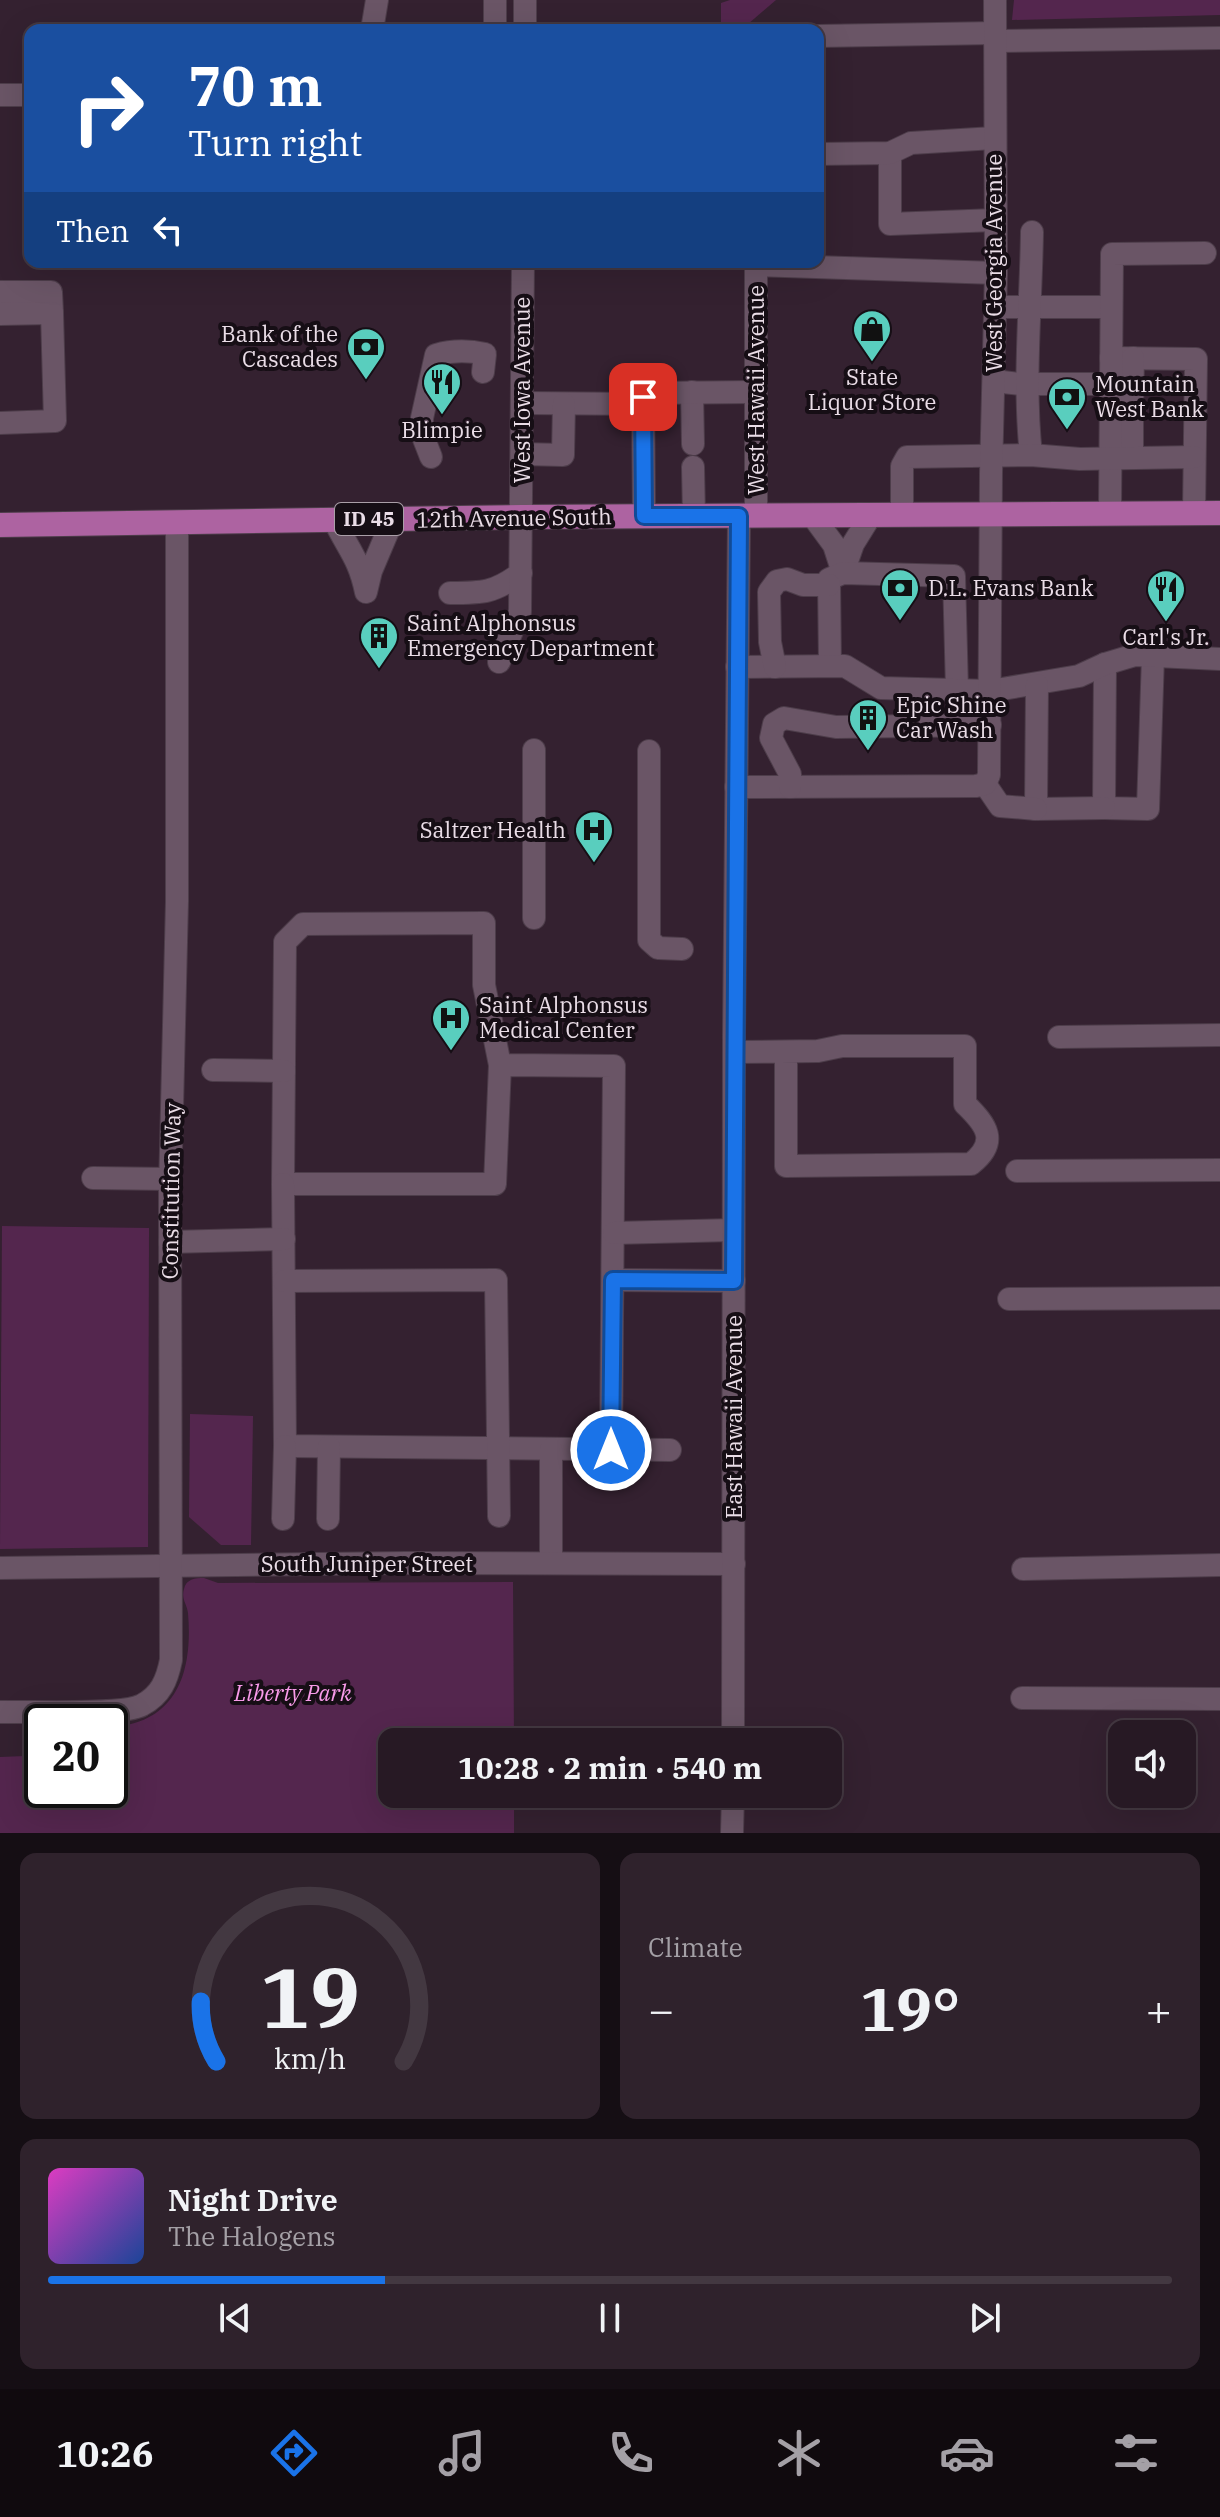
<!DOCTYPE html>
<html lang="en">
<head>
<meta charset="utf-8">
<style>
	:root { --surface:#271924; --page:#2f222c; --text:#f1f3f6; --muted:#a4a0a6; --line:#433841; --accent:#1a73e8 }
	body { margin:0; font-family:"IBM Plex Serif",serif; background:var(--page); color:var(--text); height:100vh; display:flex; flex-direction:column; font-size:30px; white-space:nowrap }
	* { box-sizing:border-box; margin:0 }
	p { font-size:26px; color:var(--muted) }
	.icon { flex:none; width:44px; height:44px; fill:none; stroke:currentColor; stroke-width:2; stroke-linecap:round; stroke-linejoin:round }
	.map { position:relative; height:1833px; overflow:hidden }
	.details { display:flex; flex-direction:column; gap:20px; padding:20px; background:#150e14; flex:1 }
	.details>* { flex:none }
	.guide { position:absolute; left:24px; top:24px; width:800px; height:244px; border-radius:16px; box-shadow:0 8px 32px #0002,0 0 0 2px var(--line); background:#1a4fa0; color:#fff; overflow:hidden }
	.tools { position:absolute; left:1108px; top:1720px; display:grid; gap:16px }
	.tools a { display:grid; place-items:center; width:88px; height:88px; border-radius:16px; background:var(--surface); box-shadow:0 8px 32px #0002,0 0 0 2px var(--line); font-size:40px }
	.speed { position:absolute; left:24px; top:1704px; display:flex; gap:16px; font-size:40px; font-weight:700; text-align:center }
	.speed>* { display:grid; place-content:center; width:104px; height:104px; border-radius:50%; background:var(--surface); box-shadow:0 8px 32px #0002,0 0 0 2px var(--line); line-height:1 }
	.speed .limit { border:4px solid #111; border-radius:12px; background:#fff; color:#111 }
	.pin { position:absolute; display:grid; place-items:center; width:68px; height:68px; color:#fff; margin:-34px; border-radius:16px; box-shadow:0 4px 12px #0006 }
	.me { position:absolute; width:88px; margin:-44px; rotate:0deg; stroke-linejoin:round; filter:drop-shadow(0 0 6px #0008) }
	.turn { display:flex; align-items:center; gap:28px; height:168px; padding:0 32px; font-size:36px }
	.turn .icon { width:104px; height:104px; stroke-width:2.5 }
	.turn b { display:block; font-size:56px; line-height:68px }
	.then { display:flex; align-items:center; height:76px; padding:0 32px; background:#0003; gap:16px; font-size:30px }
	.big { font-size:60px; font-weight:700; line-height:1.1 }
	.details .widget { flex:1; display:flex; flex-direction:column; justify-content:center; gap:12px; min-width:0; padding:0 28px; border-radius:16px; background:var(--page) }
	.details .dial { align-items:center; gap:0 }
	.dial svg { height:208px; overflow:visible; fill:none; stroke:var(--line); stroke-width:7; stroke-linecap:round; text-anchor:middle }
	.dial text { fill:var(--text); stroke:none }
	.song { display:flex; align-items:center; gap:24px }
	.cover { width:96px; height:96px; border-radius:12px; background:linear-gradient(135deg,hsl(310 70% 55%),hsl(220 70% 35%)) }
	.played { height:8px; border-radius:4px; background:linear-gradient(90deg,var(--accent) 30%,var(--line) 30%) }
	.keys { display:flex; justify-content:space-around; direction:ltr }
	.heat { display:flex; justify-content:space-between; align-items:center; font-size:44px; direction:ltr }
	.details .tiles { flex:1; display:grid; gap:20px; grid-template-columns:1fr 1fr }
	.widget:last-child { grid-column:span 2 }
	.trip { position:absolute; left:378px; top:1728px; width:464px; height:80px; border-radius:16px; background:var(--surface); box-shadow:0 8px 32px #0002,0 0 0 2px var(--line); font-weight:700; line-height:80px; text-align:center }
	.tab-bar { display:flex; height:128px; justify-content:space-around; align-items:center; background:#100a0e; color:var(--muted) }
	.tab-bar .icon { width:56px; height:56px }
	.tab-bar .current { color:var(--accent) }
	.tab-bar b { font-size:36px; color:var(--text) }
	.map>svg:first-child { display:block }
	.green { fill:#54264e }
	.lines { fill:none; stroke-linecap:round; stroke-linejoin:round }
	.minor-casing { stroke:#4d3d4a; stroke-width:24 }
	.major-casing { stroke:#4d3d4a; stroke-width:26 }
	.minor { stroke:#6a5566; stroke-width:22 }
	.major { stroke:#ad63a1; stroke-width:24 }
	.route-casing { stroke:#114b97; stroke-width:20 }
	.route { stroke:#1a73e8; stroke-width:14 }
	.labels { text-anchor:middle; stroke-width:8; stroke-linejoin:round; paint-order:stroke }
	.shield { fill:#160e15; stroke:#aa9fa8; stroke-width:2 }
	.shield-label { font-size:20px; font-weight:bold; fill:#eadde7 }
	.street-label { font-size:22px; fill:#eadde7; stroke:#160e15 }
	.poi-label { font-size:22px; fill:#eadde7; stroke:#160e15; text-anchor:start }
	.park-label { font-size:22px; font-style:italic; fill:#f89ae9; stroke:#160e15 }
</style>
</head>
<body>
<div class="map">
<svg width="1220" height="1833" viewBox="0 0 1220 1833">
	<rect width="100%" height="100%" fill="#342130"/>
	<g class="green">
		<path d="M730 0H776L741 30H721V3Z"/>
		<path d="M1014 0H1220V15L1012 20Z"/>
		<path d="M2 1226 149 1228 148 1547 0 1549Z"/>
		<path d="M190 1414 253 1416 251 1545H221L189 1517Z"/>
		<path d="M204 1578 218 1583 513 1582 514 1742H392V1794H514V1833H0V1757L25 1756V1774H42V1790H110L111 1727C177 1723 193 1672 188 1613 187 1604 181 1599 184 1589 186 1579 195 1578 204 1578Z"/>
	</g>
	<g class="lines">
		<defs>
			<g id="minor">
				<path d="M372 30 377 0"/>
				<path d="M495 30V0"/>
				<path d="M525 30V0"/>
				<path d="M818 36 995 33"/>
				<path d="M995 41 1220 38"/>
				<path d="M0 95H30"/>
				<path d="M890 153V224L995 220"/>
				<path d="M818 154 890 153 911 143 994 138"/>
				<path d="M0 292H51L52 313"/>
				<path d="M996 307H1111"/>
				<path d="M0 314 52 313 55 421 0 423"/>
				<path d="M1111 358 1196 359 1194 513"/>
				<path d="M994 381 1020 384H1111"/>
				<path d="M692 392 693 444"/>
				<path d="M522 403 643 404"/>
				<path d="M1132 408 1133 358"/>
				<path d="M522 454 563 455 564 404"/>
				<path d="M1031 455C1023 381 1031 306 1032 232"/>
				<path d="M431 457 422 434V418L436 355C453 350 467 350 485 354L483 372"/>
				<path d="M1132 458V420"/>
				<path d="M693 467 694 516"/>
				<path d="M1110 513 1112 254 1205 253"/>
				<path d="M902 514V466L907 457 1031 455 1080 459 1194 457"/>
				<path d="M812 515 834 545 843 573 853 544 871 515"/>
				<path d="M644 516 643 397 646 393 756 392"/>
				<path d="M756 516V265L996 273"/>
				<path d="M334 520C348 549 359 558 366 592L371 571 393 519"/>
				<path d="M450 593C483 593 494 593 521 573"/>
				<path d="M499 662 520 612 523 262"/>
				<path d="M1105 664 1104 808 1148 809 1153 656"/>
				<path d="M830 666 829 579 843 573 954 576 957 690"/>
				<path d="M737 667 845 666 881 688 990 691 1079 676 1105 664 1135 655 1220 659"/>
				<path d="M775 667 770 642 769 592 777 581 787 579 803 585H829"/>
				<path d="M1037 685 1036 809 1104 808"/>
				<path d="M534 750V918"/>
				<path d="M649 751V940L658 948 682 949"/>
				<path d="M985 784 1000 806 1036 809"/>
				<path d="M736 787 976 786 985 784 989 775 991 473 996 273 995 0"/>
				<path d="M790 787V774L771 738 774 724 784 718 836 727 990 725"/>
				<path d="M1059 1037 1220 1035"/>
				<path d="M734 1052 818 1051 842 1046H965V1104C987 1125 999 1142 971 1164L786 1166V1052"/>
				<path d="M500 1065 495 1184H283L285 942 303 924 484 923V985L500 1065 614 1066 611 1450"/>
				<path d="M213 1070 284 1071"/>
				<path d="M1017 1171 1220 1170"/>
				<path d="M93 1178 170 1179"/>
				<path d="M283 1184 285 1446 670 1450"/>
				<path d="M614 1233 733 1230"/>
				<path d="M170 1242 284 1239"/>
				<path d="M613 1280 734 1281"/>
				<path d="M284 1281 496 1280 499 1516"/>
				<path d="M1009 1299 1220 1298"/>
				<path d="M283 1519 285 1446"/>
				<path d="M328 1519 329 1447"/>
				<path d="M551 1563V1449"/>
				<path d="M0 1568 406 1563 734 1564"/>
				<path d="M1023 1569 1220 1565"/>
				<path d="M1022 1698 1220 1699"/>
				<path d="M0 1712C28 1711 123 1716 142 1705 161 1695 167 1680 171 1660L170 1190 177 901V522"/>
				<path d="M733 1742 734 1036 739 516"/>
				<path d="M732 1833 733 1794"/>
			</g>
			<path id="major" d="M0 525 522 517 1220 513"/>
		</defs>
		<use href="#minor" class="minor-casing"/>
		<use href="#major" class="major-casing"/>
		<use href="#minor" class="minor"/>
		<use href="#major" class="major"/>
	</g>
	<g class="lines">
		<defs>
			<path id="route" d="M611 1450 613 1280 734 1281 739 516H644L643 397"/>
		</defs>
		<use href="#route" class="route-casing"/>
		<use href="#route" class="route"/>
	</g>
	<defs>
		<symbol id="shop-pin" viewBox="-11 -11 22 30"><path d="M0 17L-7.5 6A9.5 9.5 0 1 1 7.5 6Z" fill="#59cebe" stroke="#160e15"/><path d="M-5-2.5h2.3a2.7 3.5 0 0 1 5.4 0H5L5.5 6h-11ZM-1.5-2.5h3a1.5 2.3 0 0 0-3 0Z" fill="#111"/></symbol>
		<symbol id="bank-pin" viewBox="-11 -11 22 30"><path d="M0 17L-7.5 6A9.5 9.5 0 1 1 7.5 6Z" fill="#59cebe" stroke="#160e15"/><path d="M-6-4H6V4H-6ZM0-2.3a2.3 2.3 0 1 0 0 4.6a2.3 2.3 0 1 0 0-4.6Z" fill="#111"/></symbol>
		<symbol id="restaurant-pin" viewBox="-11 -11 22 30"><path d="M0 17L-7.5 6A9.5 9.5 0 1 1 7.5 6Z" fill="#59cebe" stroke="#160e15"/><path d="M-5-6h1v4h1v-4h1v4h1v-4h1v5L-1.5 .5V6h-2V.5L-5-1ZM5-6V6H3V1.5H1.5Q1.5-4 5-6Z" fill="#111"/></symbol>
		<symbol id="building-pin" viewBox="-11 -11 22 30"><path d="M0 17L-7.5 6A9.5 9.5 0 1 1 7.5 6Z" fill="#59cebe" stroke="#160e15"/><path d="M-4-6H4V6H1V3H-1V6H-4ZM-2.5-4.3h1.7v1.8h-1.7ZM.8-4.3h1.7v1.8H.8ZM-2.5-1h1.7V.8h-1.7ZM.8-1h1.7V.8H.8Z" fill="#111"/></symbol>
		<symbol id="hospital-pin" viewBox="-11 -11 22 30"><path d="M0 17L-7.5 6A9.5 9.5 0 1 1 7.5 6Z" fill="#59cebe" stroke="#160e15"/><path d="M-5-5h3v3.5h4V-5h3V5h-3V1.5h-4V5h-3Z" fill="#111"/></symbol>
	</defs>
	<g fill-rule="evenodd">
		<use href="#shop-pin" x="850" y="307" width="44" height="60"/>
		<use href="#bank-pin" x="344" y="325" width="44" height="60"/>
		<use href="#restaurant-pin" x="420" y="360" width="44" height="60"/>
		<use href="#bank-pin" x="1045" y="375" width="44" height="60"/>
		<use href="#bank-pin" x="878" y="566" width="44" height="60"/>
		<use href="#restaurant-pin" x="1144" y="567" width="44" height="60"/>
		<use href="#building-pin" x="357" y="614" width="44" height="60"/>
		<use href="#building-pin" x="846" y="696" width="44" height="60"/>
		<use href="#hospital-pin" x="572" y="808" width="44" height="60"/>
		<use href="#hospital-pin" x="429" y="996" width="44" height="60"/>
	</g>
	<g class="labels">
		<rect class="shield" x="335" y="503" width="68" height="32" rx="6"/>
		<g class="shield-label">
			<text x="369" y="526">ID 45</text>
		</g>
		<g class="street-label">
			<text transform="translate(994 263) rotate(-90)" y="8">West Georgia Avenue</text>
			<text transform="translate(522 390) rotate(-90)" y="8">West Iowa Avenue</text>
			<text transform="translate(756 390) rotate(-90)" y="8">West Hawaii Avenue</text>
			<text transform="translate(514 518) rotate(-1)" y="8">12th Avenue South</text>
			<text transform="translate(171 1191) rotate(-89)" y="8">Constitution Way</text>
			<text transform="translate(734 1417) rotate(-90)" y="8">East Hawaii Avenue</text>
			<text x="367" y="1572">South Juniper Street</text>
		</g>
		<g class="poi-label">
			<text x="338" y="342" text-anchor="end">Bank of the<tspan x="338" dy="25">Cascades</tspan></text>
			<text x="872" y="385" text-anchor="middle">State<tspan x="872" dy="25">Liquor Store</tspan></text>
			<text x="1095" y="392">Mountain<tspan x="1095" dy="25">West Bank</tspan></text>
			<text x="442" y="438" text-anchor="middle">Blimpie</text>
			<text x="928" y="596">D.L. Evans Bank</text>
			<text x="407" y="631">Saint Alphonsus<tspan x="407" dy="25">Emergency Department</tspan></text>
			<text x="1166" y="645" text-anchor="middle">Carl's Jr.</text>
			<text x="896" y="713">Epic Shine<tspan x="896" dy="25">Car Wash</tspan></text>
			<text x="566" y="838" text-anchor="end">Saltzer Health</text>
			<text x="479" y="1013">Saint Alphonsus<tspan x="479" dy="25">Medical Center</tspan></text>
		</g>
		<g class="park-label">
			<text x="293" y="1701">Liberty Park</text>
		</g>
	</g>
</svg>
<div class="tools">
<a><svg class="icon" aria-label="sound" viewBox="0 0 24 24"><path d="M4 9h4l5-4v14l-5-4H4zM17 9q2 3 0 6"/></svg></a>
</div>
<div class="speed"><div class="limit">20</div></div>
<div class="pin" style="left:643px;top:397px;background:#d93025"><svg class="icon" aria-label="arrive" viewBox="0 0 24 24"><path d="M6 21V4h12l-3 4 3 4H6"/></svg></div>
<svg class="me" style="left:611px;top:1450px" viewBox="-20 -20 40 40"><circle r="17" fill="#1a73e8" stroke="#fff" stroke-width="3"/><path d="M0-11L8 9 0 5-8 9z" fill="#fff"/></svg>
<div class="trip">10:28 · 2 min · 540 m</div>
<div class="guide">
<div class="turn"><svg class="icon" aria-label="right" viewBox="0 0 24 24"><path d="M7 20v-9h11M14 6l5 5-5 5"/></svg><div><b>70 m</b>Turn right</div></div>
<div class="then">Then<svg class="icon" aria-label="left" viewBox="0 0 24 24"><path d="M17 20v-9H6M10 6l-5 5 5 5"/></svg></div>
</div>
</div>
<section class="details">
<div class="tiles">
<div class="widget dial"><svg viewBox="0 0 100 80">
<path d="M14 69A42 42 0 1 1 86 69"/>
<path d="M14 69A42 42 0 0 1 8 46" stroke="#1a73e8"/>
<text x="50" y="56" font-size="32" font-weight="700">19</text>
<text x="50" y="72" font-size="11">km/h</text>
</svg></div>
<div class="widget"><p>Climate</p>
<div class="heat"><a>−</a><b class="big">19°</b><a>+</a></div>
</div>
<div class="widget">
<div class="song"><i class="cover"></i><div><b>Night Drive</b><p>The Halogens</p></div></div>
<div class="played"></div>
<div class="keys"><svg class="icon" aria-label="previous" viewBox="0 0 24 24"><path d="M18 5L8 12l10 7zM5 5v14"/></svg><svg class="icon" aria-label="pause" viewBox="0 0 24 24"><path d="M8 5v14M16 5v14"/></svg><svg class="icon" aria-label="next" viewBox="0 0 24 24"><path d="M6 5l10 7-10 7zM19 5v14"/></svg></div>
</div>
</div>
</section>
<nav class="tab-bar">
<b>10:26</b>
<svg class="icon current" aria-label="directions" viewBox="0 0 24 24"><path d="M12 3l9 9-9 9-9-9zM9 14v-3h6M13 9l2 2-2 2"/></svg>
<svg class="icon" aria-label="music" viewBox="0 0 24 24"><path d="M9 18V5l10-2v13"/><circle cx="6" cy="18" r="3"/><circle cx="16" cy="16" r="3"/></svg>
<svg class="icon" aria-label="phone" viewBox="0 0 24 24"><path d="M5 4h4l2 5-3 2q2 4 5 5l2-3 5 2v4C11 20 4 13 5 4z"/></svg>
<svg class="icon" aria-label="climate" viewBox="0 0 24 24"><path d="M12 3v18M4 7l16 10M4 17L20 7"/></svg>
<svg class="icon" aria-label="car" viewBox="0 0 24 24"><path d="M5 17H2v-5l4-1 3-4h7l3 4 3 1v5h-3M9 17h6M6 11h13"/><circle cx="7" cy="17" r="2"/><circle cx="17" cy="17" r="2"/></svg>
<svg class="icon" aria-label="filters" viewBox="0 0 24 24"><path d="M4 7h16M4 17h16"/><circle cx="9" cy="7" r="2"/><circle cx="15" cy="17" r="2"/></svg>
</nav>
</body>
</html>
